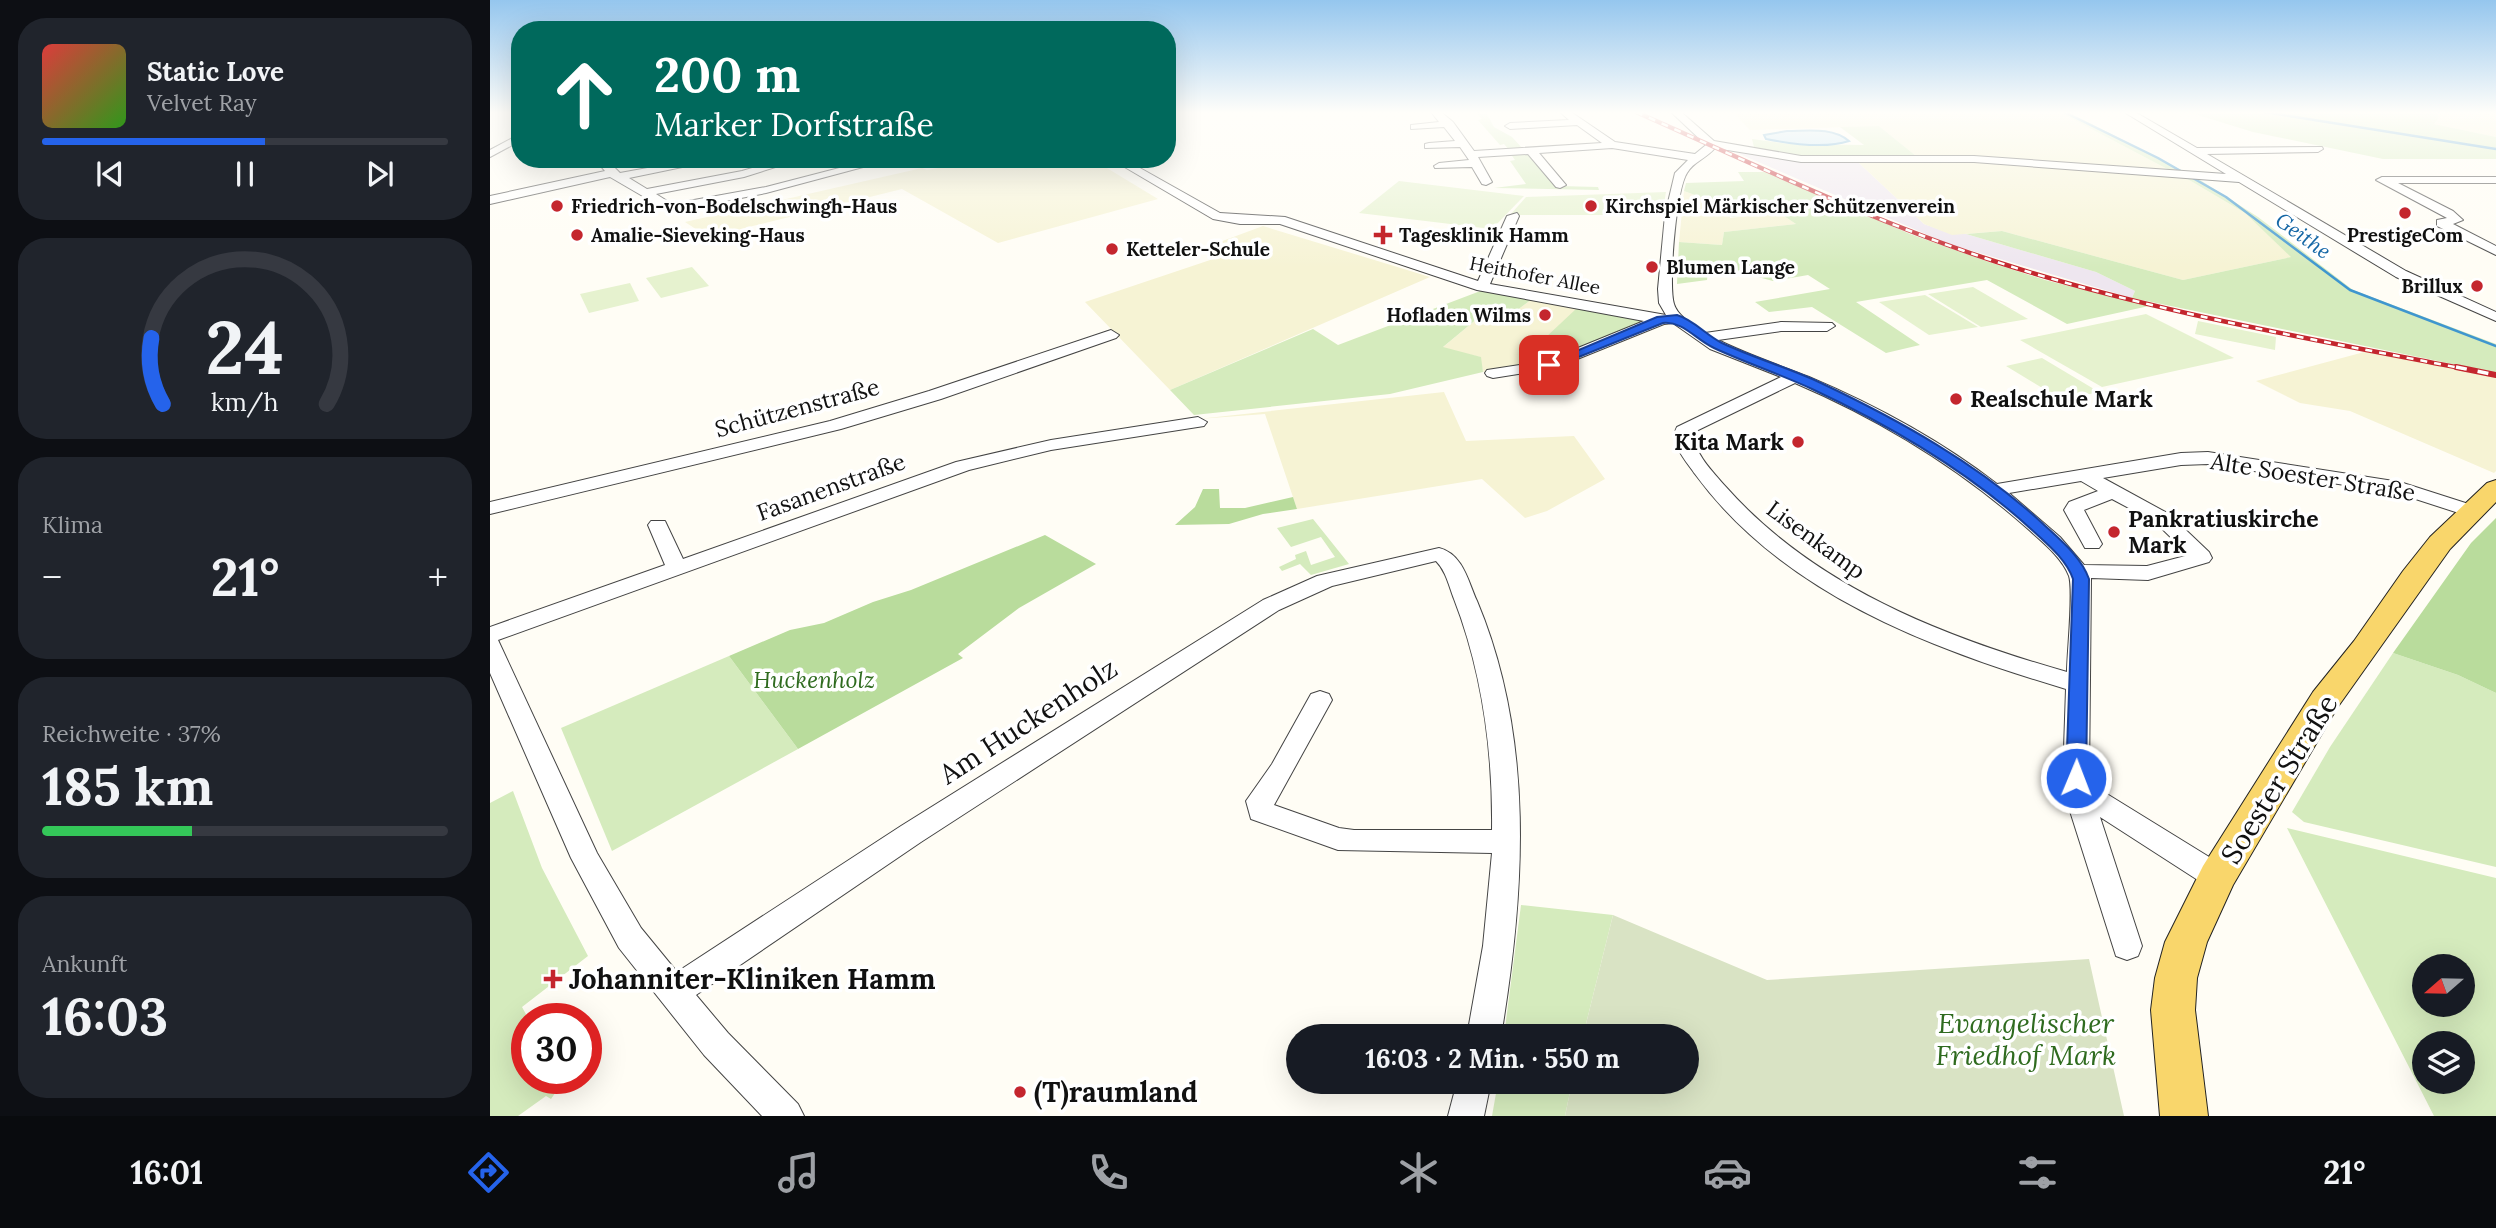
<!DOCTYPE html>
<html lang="de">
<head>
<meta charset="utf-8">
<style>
	:root { --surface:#171b24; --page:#20242c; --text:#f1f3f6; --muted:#9ea1a6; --line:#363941; --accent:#2563eb }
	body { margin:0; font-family:Lora,serif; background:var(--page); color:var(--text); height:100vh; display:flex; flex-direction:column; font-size:26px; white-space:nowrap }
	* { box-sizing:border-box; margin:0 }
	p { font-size:23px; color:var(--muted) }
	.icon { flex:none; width:38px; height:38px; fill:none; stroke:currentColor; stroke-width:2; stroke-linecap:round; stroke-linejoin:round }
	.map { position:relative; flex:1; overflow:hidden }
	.sheet { display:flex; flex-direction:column; gap:18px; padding:18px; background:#0d0f14; width:490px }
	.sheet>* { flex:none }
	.hud { position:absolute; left:21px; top:21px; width:665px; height:147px; border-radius:28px; box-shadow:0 7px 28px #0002; background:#00695c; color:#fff; overflow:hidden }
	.needle { width:46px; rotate:250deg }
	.tools { position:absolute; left:1922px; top:954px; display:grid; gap:14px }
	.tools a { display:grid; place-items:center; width:63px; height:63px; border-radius:50%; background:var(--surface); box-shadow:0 7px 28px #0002; font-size:35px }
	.speed { position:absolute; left:21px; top:1003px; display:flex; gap:14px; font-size:35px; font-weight:700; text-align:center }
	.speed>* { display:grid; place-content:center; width:91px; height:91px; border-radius:50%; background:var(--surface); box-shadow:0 7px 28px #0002; line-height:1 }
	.speed .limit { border:10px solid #d22; background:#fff; color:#111 }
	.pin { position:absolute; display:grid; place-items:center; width:60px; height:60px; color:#fff; margin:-30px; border-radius:14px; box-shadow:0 4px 10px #0006 }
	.me { position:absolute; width:77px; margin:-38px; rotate:1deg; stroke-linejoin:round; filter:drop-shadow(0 0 5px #0008) }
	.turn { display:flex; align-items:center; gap:24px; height:147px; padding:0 28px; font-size:32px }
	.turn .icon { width:91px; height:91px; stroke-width:2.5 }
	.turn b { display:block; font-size:49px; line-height:60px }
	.big { font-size:52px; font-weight:700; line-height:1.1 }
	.sheet .tile { flex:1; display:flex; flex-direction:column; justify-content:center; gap:10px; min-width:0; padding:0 24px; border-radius:28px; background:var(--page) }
	.sheet .dial { align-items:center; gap:0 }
	.dial svg { height:182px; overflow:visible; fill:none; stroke:var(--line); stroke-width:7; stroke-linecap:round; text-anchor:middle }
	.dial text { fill:var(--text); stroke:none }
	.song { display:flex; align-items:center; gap:21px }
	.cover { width:84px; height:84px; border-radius:10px; background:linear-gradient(135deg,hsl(0 70% 55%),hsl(110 70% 35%)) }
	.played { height:7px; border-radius:4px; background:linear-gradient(90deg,var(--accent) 55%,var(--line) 55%) }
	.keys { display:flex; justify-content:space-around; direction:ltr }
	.heat { display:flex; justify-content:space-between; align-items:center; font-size:38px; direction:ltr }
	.charge { height:10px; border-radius:5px; background:linear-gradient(90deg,#34c759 37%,var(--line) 0) }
	.trip { position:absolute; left:796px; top:1024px; width:413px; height:70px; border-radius:35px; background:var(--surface); box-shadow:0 7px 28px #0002; font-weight:700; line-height:70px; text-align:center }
	.tabs { display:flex; height:112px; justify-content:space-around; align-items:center; background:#090b0e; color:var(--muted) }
	.tabs .icon { width:49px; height:49px }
	.tabs .on { color:var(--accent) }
	.tabs b { font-size:32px; color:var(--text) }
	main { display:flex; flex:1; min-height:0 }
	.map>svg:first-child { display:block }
	.industrial { fill:#eee6ef }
	.farmland { fill:#f6f3d4 }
	.green { fill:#d5ebbd; fill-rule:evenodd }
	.forest { fill:#b9dc9c }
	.cemetery { fill:#d9e3c4 }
	.pitch { fill:#e6f2cf }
	.water { fill:#b9e0f7; stroke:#3f96cf; stroke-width:2 }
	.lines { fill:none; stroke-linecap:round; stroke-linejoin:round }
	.stream { stroke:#3f96cf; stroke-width:2.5 }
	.minor-casing { stroke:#444; stroke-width:2 }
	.major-casing { stroke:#222; stroke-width:2 }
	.minor { fill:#fff; fill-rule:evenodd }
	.major { fill:#f9d66b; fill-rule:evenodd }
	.rail-far1-casing { stroke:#c4262e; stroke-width:4.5 }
	.rail-casing { stroke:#c4262e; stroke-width:6 }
	.rail-far1 { stroke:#fff; stroke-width:2.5; stroke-dasharray:7; stroke-linecap:butt }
	.rail { stroke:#fff; stroke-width:3.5; stroke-dasharray:11; stroke-linecap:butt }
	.route { fill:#2563eb; stroke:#184099; stroke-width:2 }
	.poi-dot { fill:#c4262e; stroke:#fff; stroke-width:2.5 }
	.labels { text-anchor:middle; stroke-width:7; stroke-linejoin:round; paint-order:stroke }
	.far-poi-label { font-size:19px; font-weight:bold; fill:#111; stroke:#fff; text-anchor:start }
	.far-street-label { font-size:19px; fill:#111; stroke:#fff }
	.far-water-label { font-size:21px; font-style:italic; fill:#1768a6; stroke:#fff }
	.poi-label { font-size:23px; font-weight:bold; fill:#111; stroke:#fff; text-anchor:start }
	.street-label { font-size:23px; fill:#111; stroke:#fff }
	.park-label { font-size:23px; font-style:italic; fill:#2f6b1f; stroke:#fff }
	.near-street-label { font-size:28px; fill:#111; stroke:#fff }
	.near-poi-label { font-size:28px; font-weight:bold; fill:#111; stroke:#fff; text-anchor:start }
	.near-park-label { font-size:28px; font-style:italic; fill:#2f6b1f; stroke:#fff }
</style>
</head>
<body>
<main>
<section class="sheet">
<div class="tile">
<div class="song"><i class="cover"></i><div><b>Static Love</b><p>Velvet Ray</p></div></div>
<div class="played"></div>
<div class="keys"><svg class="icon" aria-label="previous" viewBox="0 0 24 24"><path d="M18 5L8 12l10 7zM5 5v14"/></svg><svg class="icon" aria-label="pause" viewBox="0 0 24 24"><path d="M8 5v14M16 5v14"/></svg><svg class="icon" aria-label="next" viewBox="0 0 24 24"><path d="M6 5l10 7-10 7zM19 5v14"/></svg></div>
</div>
<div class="tile dial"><svg viewBox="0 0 100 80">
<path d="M14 69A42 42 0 1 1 86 69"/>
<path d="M14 69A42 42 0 0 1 9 40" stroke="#2563eb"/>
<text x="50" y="56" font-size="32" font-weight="700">24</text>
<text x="50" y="72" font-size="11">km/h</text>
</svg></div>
<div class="tile"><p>Klima</p>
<div class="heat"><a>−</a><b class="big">21°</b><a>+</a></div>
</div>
<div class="tile"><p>Reichweite · 37%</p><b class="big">185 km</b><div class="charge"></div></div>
<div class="tile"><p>Ankunft</p><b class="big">16:03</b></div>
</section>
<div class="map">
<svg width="2006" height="1116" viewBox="0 0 2006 1116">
	<rect width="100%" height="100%" fill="#fffdf5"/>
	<path class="industrial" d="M1245 152 1300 160 1369 163 1434 224 1462 234H1476L1606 272 1645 291 1642 298 1459 244Z"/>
	<g class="farmland">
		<path d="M1243 112H1569L1683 172 1426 156 1389 126 1260 130Z"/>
		<path d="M1948 112H2006V137L1943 124 1949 114Z"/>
		<path d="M496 159H602L668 199 508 243 412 189 218 237 195 222 432 168 437 170Z"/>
		<path d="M1457 160 1694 177 1755 213 1802 257 1693 280 1512 231 1462 235 1434 224 1369 163Z"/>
		<path d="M1194 191 1239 208 1240 218 1288 212 1306 224 1234 232 1232 245 1189 242Z"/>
		<path d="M773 226 940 277 680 390 595 302 744 252 727 243Z"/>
		<path d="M1042 299 1087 308 1077 355 1056 362 993 372 990 357 952 348 988 318 1011 322Z"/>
		<path d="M1878 351 2006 377V471L2004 473 1860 411 1810 403 1766 381Z"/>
		<path d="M954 392 976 441 1084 436 1115 479 1057 511 1035 518 992 479 807 509 775 414 708 419Z"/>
	</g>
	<g class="green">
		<path d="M1569 112H1576L1592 119 1697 173 1683 172Z"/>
		<path d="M1698 112H1948V119L1944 124 2006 137V159H1893L1763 132Z"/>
		<path d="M986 113 997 114 1004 127 1022 137 1032 148 1020 151 1014 144 1010 145 988 120 992 119Z"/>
		<path d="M1389 126 1426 156 1335 159 1265 151 1262 139 1299 144 1374 145 1350 127Z"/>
		<path d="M1042 152 1069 186 1108 187 1109 190 1004 188 1036 184 1020 161 1025 160 1020 153Z"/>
		<path d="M1248 172H1280L1420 234 1499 262 1555 280 1659 306 1577 324 1497 280 1366 302 1430 345 1396 353 1322 307 1279 312 1265 302 1340 289 1318 275 1283 281 1253 273 1218 271 1217 280 1187 284 1189 242 1232 245 1234 232 1306 224 1288 212 1241 217 1240 208 1194 191 1196 183 1254 181Z"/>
		<path d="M1694 177 1707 178 1768 217 1863 290 2006 344V373L1642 298 1645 291 1606 272 1476 234 1512 231 1693 280 1801 257 1755 213Z"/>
		<path d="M993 290 1042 299 1011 322 988 318 953 347 991 357 993 372 900 394 704 415 680 390 823 329 848 345Z"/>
		<path d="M1087 308 1156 321 1077 355 1054 339Z"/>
		<path d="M823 519 859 564 821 575 810 564 792 571 789 567 806 559 805 555 816 551 821 565 845 557 831 537 801 547 787 528Z"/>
		<path d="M1903 653 1968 675 2006 693V867L1814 822 1802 812 1840 747Z"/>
		<path d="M239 656 308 749 122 851 71 728Z"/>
		<path d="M23 791 52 868 98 956 32 1007 38 1018 37 1078H73L74 1080 61 1099 56 1096 28 1116H0V803Z"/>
		<path d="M1797 828 2006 878V1116H1944ZM1934 966H1972V1004H1934ZM1934 1043H1972V1082H1934Z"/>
		<path d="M1031 905 1123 915 1093 1036H1014Z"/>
		<path d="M1008 1082H1082L1075 1116H1002Z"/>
	</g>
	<g class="forest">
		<path d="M713 489H729L730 508H755L803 497 807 509 773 514 739 524 685 525 705 507Z"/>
		<path d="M2006 518V693L1968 675 1903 653 1981 543Z"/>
		<path d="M555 535 606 564 529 608 468 654 473 658 308 749 239 656 300 630 334 623 383 602 421 590Z"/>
	</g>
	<path class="cemetery" d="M1123 915 1277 980 1599 959 1634 1116H1075L1082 1082H1197V1036H1093Z"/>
	<g class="pitch">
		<path d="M909 181 1034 196 1002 229 869 213Z"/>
		<path d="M1176 192 1172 215H1020L1036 197Z"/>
		<path d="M202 267 219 286 171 298 156 278Z"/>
		<path d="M140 283 149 301 99 313 90 294Z"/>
		<path d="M1483 287 1538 319 1491 327 1438 294Z"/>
		<path d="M1435 295 1488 327 1439 335 1389 302Z"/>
		<path d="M1656 314 1744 358 1612 387 1530 340Z"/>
		<path d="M1708 321 1786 337 1785 350 1705 334Z"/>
		<path d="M1552 358 1609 392 1572 400 1516 366Z"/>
	</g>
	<path class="water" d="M1297 131C1318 131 1342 127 1359 141 1335 149 1301 144 1276 139L1274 135Z"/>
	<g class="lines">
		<g class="stream">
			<path d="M1574 112 1668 158 1736 197 1860 290 2006 346"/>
			<path d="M1774 112 2006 149"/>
		</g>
		<defs>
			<g id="minor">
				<path d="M941 112H951L963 122 984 151 1112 143 1087 125 1020 129 1015 126 1020 123 1079 120 1070 112H1081L1125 142 1205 154 1216 145 1181 112H1191L1224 141 1311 156H1484L1736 174 1634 112H1645L1707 148 1832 147 1833 149 1828 152 1717 154 1916 271 2006 312V321L1906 277 1749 182 1484 162H1311L1225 148C1217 158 1203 162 1197 173 1186 190 1178 285 1184 304 1188 317 1205 326 1215 333L1291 322 1342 323 1345 326 1337 331H1291L1228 340C1258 355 1289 365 1319 377 1385 405 1450 440 1507 484L1691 453 1718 452 1910 482 1988 507 1991 511 1988 515 1981 517 1907 493 1718 464 1691 465 1613 478 1679 514 1719 552 1722 558 1719 562 1658 580 1601 578 1599 778 1617 794 1737 868 1742 877 1737 886 1727 889 1717 886 1610 817 1652 946 1648 956 1637 960 1626 956 1579 808 1580 792 1573 778 1576 689C1439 648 1293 594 1205 474 1197 462 1178 442 1187 427L1291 377 1220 349 1183 323 1174 324 1065 368 1003 378 997 376 995 373 997 370 1056 361 1154 321 987 290 790 224H750L723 219 621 159H634L730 213 795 217 988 281 1017 216 1027 213 1029 216 1000 284 1176 315 1169 303 1168 289 1175 215 1185 173 1198 160 1122 148 1049 153 1076 185 1070 188 1066 187 1038 154 988 157 1002 182 996 185 992 184 982 167 945 168 944 166 949 163 979 160 970 147 935 148V144L939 143 965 141 954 127 921 129V125L949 122ZM1305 383C1389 419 1468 467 1537 528 1551 541 1572 557 1579 576 1584 591 1577 653 1577 672 1451 636 1324 586 1236 487 1222 471 1205 454 1202 433ZM1591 481 1608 491 1579 502 1574 510 1595 548H1609L1612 544 1594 510 1622 499 1665 522 1699 555 1657 566 1594 565 1570 537 1519 493Z"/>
				<path d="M30 134V141L0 157V150Z"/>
				<path d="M105 159H116L130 173 207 159H231L139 178 157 189 252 171 293 159H311L254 177 166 194 182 204 276 187 384 159H403L276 193 180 212 120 177 0 204V196L115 171Z"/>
				<path d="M2006 177V183H1908L1963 211 1973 220 1963 224 2006 246V255L1947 226V220L1957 218 1886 180 1892 177Z"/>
				<path d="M621 330 629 335 626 338 451 399 351 429 0 514V502L340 421 439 391Z"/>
				<path d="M708 417 717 422 714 426 561 450 479 470 8 640 107 853 151 928 187 972 411 826 773 600 827 576 949 548C973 554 978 581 987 601 1045 739 1035 893 1011 1036H977L993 946 1002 853 848 850 761 819 756 801 782 764 821 694 830 691 839 694 842 700 784 805 849 828 864 830H1002C1003 753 992 671 964 599 959 586 956 571 946 561L842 586 789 610 431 842 206 995 238 1033 308 1104 314 1116H272L214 1055 129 948 81 858 0 673V627L175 565 158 525 161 521H175L193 559 466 462 561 440Z"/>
				<path d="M967 1082H1001L994 1116H958Z"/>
			</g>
			<path id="major" d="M2006 480V502L1960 549 1847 708 1743 885 1717 942 1707 978 1705 1010 1718 1116H1670L1661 1010 1665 978 1675 942 1713 866 1823 692 1864 641 1913 571 1940 537 1997 483Z"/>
		</defs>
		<use href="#minor" class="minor-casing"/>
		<use href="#major" class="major-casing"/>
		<use href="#minor" class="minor"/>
		<use href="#major" class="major"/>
		<defs>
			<path id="rail-far1" d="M1146 112C1264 164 1381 221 1504 261 1657 311 1817 338 1975 369"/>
			<path id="rail" d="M1966 367 2006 375"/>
		</defs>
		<use href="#rail-far1" class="rail-far1-casing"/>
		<use href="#rail" class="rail-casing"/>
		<use href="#rail-far1" class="rail-far1"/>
		<use href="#rail" class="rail"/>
	</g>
	<linearGradient id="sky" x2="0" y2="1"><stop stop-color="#95c6ee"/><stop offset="0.42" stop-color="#fffefa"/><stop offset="1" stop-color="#fffefa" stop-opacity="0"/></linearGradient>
	<rect width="2006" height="268" fill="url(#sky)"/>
	<path class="route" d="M1187 315C1204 320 1216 335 1232 343 1264 358 1299 368 1331 383 1409 420 1488 464 1551 522 1569 539 1591 556 1599 579L1596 778 1593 784 1586 786 1579 784 1576 778 1583 579C1576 559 1557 544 1542 530 1478 471 1401 426 1322 389 1290 374 1256 363 1224 348 1205 339 1193 321 1173 323L1064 367 1053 365 1167 317Z"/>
	<g class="poi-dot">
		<circle cx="67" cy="206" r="7"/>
		<circle cx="1101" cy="206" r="7"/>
		<circle cx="1915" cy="213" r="7"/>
		<circle cx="87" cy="235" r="7"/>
		<path d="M889.5 224.5h7v7h7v7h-7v7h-7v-7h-7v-7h7z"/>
		<circle cx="622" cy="249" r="7"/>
		<circle cx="1162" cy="267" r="7"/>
		<circle cx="1987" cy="286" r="7"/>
		<circle cx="1055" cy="315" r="7"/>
		<circle cx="1466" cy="399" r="7"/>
		<circle cx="1308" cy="442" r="7"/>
		<circle cx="1624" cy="532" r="7"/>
		<path d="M59.5 968.5h7v7h7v7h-7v7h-7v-7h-7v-7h7z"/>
		<circle cx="530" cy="1092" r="7"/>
	</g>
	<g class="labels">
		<g class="far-poi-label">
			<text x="81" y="213">Friedrich-von-Bodelschwingh-Haus</text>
			<text x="1115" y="213">Kirchspiel Märkischer Schützenverein</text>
			<text x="101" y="242">Amalie-Sieveking-Haus</text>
			<text x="909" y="242">Tagesklinik Hamm</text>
			<text x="1915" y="242" text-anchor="middle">PrestigeCom</text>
			<text x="636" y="256">Ketteler-Schule</text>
			<text x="1176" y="274">Blumen Lange</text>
			<text x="1973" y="293" text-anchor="end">Brillux</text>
			<text x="1041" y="322" text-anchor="end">Hofladen Wilms</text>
		</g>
		<g class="far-street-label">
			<text transform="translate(1045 275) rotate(11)" y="7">Heithofer Allee</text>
		</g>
		<g class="far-water-label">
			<text transform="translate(1813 236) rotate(36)" y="7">Geithe</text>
		</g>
		<g class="poi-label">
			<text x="1480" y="407">Realschule Mark</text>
			<text x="1294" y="450" text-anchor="end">Kita Mark</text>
			<text x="1638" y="527">Pankratiuskirche<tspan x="1638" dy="26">Mark</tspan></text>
		</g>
		<g class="street-label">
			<text transform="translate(307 408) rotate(-15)" y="8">Schützenstraße</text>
			<text transform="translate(1823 477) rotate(9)" y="8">Alte Soester Straße</text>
			<text transform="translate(341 487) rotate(-20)" y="8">Fasanenstraße</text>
			<text transform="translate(1326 540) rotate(36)" y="8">Lisenkamp</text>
		</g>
		<g class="park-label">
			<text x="324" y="688">Huckenholz</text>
		</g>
		<g class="near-street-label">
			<text transform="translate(538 721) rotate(-33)" y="10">Am Huckenholz</text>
			<text transform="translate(1789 779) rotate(-58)" y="10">Soester Straße</text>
		</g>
		<g class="near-poi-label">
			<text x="79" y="989">Johanniter-Kliniken Hamm</text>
			<text x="544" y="1102">(T)raumland</text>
		</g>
		<g class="near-park-label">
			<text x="1536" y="1033">Evangelischer<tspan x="1536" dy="32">Friedhof Mark</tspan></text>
		</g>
	</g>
</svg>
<div class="tools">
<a><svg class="needle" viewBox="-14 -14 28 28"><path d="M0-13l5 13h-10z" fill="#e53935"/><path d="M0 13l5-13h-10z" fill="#9ea1a6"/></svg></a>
<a><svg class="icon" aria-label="layers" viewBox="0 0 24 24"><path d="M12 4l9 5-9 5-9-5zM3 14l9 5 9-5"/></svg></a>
</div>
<div class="speed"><div class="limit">30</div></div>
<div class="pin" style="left:1059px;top:365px;background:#d93025"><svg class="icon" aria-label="arrive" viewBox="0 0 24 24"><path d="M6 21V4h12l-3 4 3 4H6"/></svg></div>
<svg class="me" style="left:1586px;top:778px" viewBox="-20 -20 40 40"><circle r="17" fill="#2563eb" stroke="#fff" stroke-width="3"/><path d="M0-11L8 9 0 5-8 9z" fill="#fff"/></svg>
<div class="trip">16:03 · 2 Min. · 550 m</div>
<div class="hud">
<div class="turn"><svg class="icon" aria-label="ahead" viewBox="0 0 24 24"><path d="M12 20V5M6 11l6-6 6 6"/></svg><div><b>200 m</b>Marker Dorfstraße</div></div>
</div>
</div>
</main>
<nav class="tabs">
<b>16:01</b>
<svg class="icon on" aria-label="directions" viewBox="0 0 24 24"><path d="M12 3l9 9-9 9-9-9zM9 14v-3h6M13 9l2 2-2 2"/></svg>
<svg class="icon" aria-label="music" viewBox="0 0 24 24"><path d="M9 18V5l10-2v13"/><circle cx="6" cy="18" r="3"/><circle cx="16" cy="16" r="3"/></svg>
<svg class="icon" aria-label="phone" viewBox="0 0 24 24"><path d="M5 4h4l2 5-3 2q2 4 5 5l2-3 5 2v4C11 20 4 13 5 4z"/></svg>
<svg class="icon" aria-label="climate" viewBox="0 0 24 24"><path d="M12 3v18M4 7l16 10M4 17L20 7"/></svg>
<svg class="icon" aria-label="car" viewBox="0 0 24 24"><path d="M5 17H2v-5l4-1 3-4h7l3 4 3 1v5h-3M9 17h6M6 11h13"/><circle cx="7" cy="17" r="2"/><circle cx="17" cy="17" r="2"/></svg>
<svg class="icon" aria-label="filters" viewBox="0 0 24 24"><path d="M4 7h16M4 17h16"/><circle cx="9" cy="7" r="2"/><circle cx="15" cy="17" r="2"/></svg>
<b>21°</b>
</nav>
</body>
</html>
